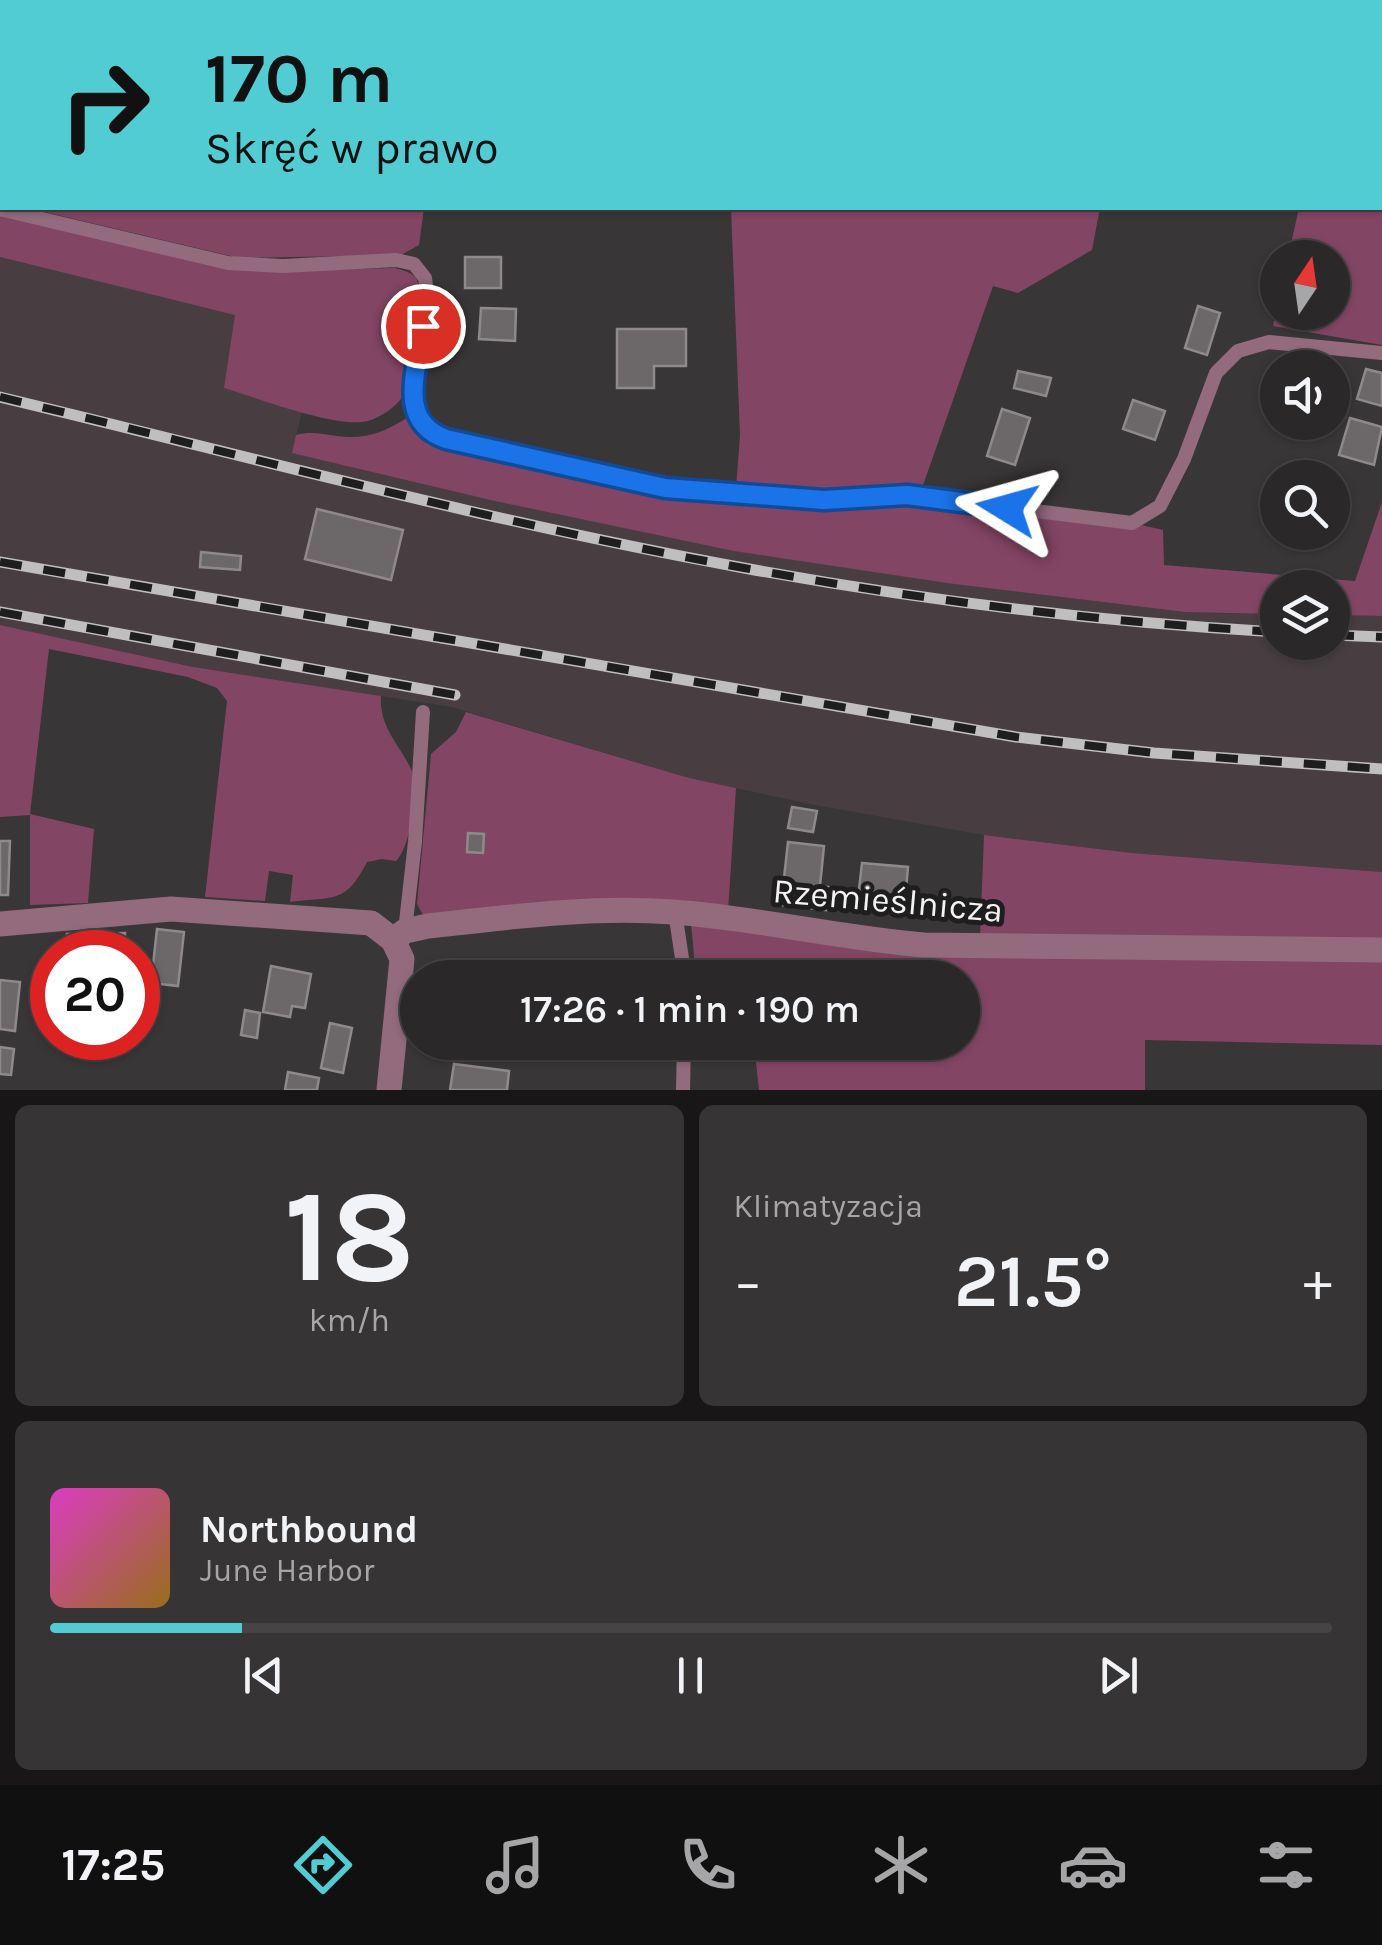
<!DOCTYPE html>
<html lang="pl">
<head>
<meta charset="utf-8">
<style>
	:root { --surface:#2b2829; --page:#373435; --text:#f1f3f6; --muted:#a6a6a8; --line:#474446; --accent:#51ccd3 }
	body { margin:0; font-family:Karla,sans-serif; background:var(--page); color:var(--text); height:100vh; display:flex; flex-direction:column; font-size:38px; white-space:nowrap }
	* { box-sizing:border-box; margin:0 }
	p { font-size:32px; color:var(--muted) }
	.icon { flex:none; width:55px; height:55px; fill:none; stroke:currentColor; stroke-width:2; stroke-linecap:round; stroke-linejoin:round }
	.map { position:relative; height:1090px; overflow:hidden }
	.drawer { display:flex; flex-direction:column; gap:15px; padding:15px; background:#181617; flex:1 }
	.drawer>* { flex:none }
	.banner { position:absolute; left:0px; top:0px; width:1382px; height:210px; box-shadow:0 2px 8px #0004,0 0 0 2px var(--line); background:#51ccd3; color:#111; overflow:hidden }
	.needle { width:65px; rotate:13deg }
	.tools { position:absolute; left:1260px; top:240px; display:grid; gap:20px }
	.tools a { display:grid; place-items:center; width:90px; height:90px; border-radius:50%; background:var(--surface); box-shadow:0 2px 8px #0004,0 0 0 2px var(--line); font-size:50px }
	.speed { position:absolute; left:30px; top:930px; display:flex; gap:20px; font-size:50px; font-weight:700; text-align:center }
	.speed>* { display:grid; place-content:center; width:130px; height:130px; border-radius:50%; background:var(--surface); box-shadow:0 2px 8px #0004,0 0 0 2px var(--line); line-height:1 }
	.speed .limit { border:15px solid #d22; background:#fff; color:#111 }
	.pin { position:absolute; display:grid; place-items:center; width:85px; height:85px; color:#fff; margin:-42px; border:5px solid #fff; border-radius:50%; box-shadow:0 2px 10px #0007 }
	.me { position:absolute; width:110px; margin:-55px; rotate:278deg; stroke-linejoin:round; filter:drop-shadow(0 0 8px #0008) }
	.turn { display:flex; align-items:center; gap:35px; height:210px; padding:0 40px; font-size:45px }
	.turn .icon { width:130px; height:130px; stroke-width:2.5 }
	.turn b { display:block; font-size:70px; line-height:85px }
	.big { font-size:75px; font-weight:600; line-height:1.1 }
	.drawer .widget { flex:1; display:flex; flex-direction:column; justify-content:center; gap:15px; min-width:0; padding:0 35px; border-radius:15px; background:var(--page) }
	.drawer .dial { align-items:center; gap:0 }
	.dial b { font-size:130px; line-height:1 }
	.song { display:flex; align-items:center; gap:30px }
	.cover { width:120px; height:120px; border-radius:15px; background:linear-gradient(135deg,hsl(310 70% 55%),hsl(40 70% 35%)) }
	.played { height:10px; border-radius:5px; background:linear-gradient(90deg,var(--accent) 15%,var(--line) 15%) }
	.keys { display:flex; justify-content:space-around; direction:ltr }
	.heat { display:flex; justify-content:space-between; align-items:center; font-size:55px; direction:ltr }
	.drawer .tiles { flex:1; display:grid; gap:15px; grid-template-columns:1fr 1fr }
	.widget:last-child { grid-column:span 2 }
	.trip { position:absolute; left:400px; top:960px; width:580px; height:100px; border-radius:50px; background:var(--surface); box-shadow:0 2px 8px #0004,0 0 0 2px var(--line); font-weight:600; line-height:100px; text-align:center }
	.tab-bar { display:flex; height:160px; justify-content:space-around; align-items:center; background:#111010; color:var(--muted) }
	.tab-bar .icon { width:70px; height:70px }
	.tab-bar .selected { color:var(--accent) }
	.tab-bar b { font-size:45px; color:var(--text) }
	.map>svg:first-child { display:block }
	.built { fill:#483e42 }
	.green { fill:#834564 }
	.building { fill:#6c686a; stroke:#8e8a8c; stroke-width:2.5 }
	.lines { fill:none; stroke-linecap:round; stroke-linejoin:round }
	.service { stroke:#936b7d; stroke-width:14 }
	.minor { stroke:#936b7d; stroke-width:25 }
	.rail-casing { stroke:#c0bebf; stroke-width:11 }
	.rail { stroke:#1f1e1e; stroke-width:8; stroke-dasharray:22; stroke-linecap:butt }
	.route-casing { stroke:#114b97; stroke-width:25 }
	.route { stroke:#1a73e8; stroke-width:18 }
	.labels { text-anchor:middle; stroke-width:10; stroke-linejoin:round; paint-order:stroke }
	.street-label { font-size:35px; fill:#f4f2f3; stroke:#1f1e1e }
</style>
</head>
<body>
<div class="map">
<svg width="1382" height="1090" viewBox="0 0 1382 1090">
	<rect width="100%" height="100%" fill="#393637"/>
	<path class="built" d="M0 257 236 315 225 388 302 411 292 453 954 584 1185 612 1277 614 1278 642H1332L1333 615 1382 616V872L1132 853 984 835 815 805 689 778 452 707 193 667 0 625Z"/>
	<g class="green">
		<path d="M0 0H435L2 2V201Z"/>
		<path d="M758 0H1382V345L1273 326 1277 306 1278 312H1332V258L1288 257 1299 208H1380V2H757Z"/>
		<path d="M28 208H424L419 245 401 255 239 258Z"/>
		<path d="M731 208H1100L1092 250 1018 293 993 286 921 491 736 489 740 435Z"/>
		<path d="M0 214 203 264 250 271 395 268C402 270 411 272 416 278 426 291 413 377 405 393 399 405 380 418 368 421 337 429 258 398 224 388L235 315 0 257Z"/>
		<path d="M408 417 425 438 443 445 677 496 738 503 925 504 1122 528 1141 525 1163 530 1164 565 1355 581 1382 502V616L1333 615 1332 588H1278L1277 614 1185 612 954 584 734 551 495 501 292 453 296 435C311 431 322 434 337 436 364 440 386 432 408 417Z"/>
		<path d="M0 625 193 667 381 696C379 727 398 742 411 769 419 787 411 847 396 861L382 859 367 862C345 905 334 896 290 902L293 875 269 871 265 901 205 897 227 701 217 688 188 677 49 649 30 814 94 829 88 903 30 905V815L0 817Z"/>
		<path d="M466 712 689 778 736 788 728 912 423 915 417 904 431 754 456 732Z"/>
		<path d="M984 835 1132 853 1382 872V938L980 937Z"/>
		<path d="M691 923 1382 958V1045L1145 1040V1090H759L754 1043 962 1042V978L696 977Z"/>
	</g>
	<g class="building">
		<rect x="465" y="257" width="36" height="31"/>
		<path d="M1198 306 1220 313 1207 355 1185 348Z"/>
		<path d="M481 308 516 309 515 341 479 339Z"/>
		<path d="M617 329H686V366H654V388H617Z"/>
		<path d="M1366 369 1382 373V406L1357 399Z"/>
		<path d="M1018 371 1051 378 1046 396 1014 388Z"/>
		<path d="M1133 400 1165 411 1155 440 1123 429Z"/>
		<path d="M1002 409 1030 418 1015 465 987 456Z"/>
		<path d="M1350 418 1382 427 1374 465 1339 455Z"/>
		<path d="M317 509 403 530 391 580 305 559Z"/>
		<path d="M201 552 241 556 240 570 200 567Z"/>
		<path d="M792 807 817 811 813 832 788 828Z"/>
		<path d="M468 833 484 834 483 853 467 852Z"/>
		<path d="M0 841H10L8 895H0Z"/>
		<path d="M788 842 824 846 820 886 829 887 826 910 781 905Z"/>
		<path d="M862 863 908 867 905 902 858 898Z"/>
		<path d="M157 929 184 932 178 986 151 983Z"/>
		<path d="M125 933V952H67V934Z"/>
		<path d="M271 966 311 974 305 1008 292 1006 290 1017 263 1012Z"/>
		<path d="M0 980 20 982 15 1031 0 1029Z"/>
		<path d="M245 1010 260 1013 257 1038 241 1035Z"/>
		<path d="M330 1023 352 1028 343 1073 321 1068Z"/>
		<path d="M0 1047 14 1049 11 1075 0 1074Z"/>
		<path d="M454 1064 509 1071 507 1090H450Z"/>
		<path d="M288 1072 319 1078 317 1090H285Z"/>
	</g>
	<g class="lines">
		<g class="service">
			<path d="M0 209 228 263 283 266 396 260 414 264 425 278 427 293 413 406 424 429 446 439 665 489 824 500 907 495 1132 523 1160 506 1184 459 1216 373 1238 351 1269 342 1382 353"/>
			<path d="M675 912 685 978"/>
			<path d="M405 931 415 842 423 712"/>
			<path d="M683 1090 684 1042"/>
		</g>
		<g class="minor">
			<path d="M0 924 171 909 371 923 393 940 402 959 389 1090"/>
			<path d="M393 940 405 931 428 926C510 917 591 906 673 912 757 918 840 938 924 945L1382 950"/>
		</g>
		<defs>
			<g id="rail">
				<path d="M0 397C247 456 494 523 744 568 920 600 1099 622 1278 632"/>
				<path d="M0 562 1016 737 1154 753 1382 769"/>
				<path d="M0 612 455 695"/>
				<path d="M1332 635 1382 637"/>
			</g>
		</defs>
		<use href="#rail" class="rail-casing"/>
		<use href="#rail" class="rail"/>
	</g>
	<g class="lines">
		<defs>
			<path id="route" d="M423 326C418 368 395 421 446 439L665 488 824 500 907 495 1007 508"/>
		</defs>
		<use href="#route" class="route-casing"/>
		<use href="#route" class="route"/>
	</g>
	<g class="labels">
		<g class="street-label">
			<text transform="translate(888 900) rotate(5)" y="12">Rzemieślnicza</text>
		</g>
	</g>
</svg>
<div class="tools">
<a><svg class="needle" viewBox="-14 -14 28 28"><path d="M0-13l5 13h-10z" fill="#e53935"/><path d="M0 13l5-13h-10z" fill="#a6a6a8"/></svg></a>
<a><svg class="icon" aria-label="sound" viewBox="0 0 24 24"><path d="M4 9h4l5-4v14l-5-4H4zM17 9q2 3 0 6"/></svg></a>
<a><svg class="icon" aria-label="search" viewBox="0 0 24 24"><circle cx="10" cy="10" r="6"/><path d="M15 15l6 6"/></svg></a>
<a><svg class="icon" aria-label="layers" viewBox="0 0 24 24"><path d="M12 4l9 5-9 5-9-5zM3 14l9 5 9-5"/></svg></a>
</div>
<div class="speed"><div class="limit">20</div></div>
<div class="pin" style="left:423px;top:326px;background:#d93025"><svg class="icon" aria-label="arrive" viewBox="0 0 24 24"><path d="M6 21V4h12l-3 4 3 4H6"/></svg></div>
<svg class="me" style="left:1007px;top:508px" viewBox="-20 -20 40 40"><path d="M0-17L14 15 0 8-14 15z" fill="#1a73e8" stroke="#fff" stroke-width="4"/></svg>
<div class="trip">17:26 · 1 min · 190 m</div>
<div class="banner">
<div class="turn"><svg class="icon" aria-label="right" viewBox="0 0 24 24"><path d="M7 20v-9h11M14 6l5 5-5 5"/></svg><div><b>170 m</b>Skręć w prawo</div></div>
</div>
</div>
<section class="drawer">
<div class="tiles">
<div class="widget dial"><b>18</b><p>km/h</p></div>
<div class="widget"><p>Klimatyzacja</p>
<div class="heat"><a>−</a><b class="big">21.5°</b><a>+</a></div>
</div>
<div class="widget">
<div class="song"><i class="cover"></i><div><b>Northbound</b><p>June Harbor</p></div></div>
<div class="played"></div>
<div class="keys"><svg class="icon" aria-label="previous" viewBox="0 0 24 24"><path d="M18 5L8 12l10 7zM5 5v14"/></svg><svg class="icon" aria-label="pause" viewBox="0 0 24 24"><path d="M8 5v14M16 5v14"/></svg><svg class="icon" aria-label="next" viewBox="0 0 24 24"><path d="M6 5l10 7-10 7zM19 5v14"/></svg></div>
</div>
</div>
</section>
<nav class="tab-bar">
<b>17:25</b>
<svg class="icon selected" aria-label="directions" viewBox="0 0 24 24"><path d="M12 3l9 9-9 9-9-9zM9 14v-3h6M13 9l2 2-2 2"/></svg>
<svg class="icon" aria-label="music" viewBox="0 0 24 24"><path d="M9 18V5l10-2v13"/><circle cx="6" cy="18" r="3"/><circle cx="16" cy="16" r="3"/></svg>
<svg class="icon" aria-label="phone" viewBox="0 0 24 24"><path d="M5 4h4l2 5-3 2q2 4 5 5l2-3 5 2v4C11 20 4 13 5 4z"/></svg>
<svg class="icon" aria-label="climate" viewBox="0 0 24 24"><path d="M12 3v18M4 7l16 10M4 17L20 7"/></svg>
<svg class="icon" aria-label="car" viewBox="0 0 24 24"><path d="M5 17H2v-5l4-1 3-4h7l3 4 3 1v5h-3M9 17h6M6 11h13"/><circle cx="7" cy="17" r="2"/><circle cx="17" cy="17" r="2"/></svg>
<svg class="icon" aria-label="filters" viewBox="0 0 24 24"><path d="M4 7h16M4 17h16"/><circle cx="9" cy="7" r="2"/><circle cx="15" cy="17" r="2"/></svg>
</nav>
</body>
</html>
